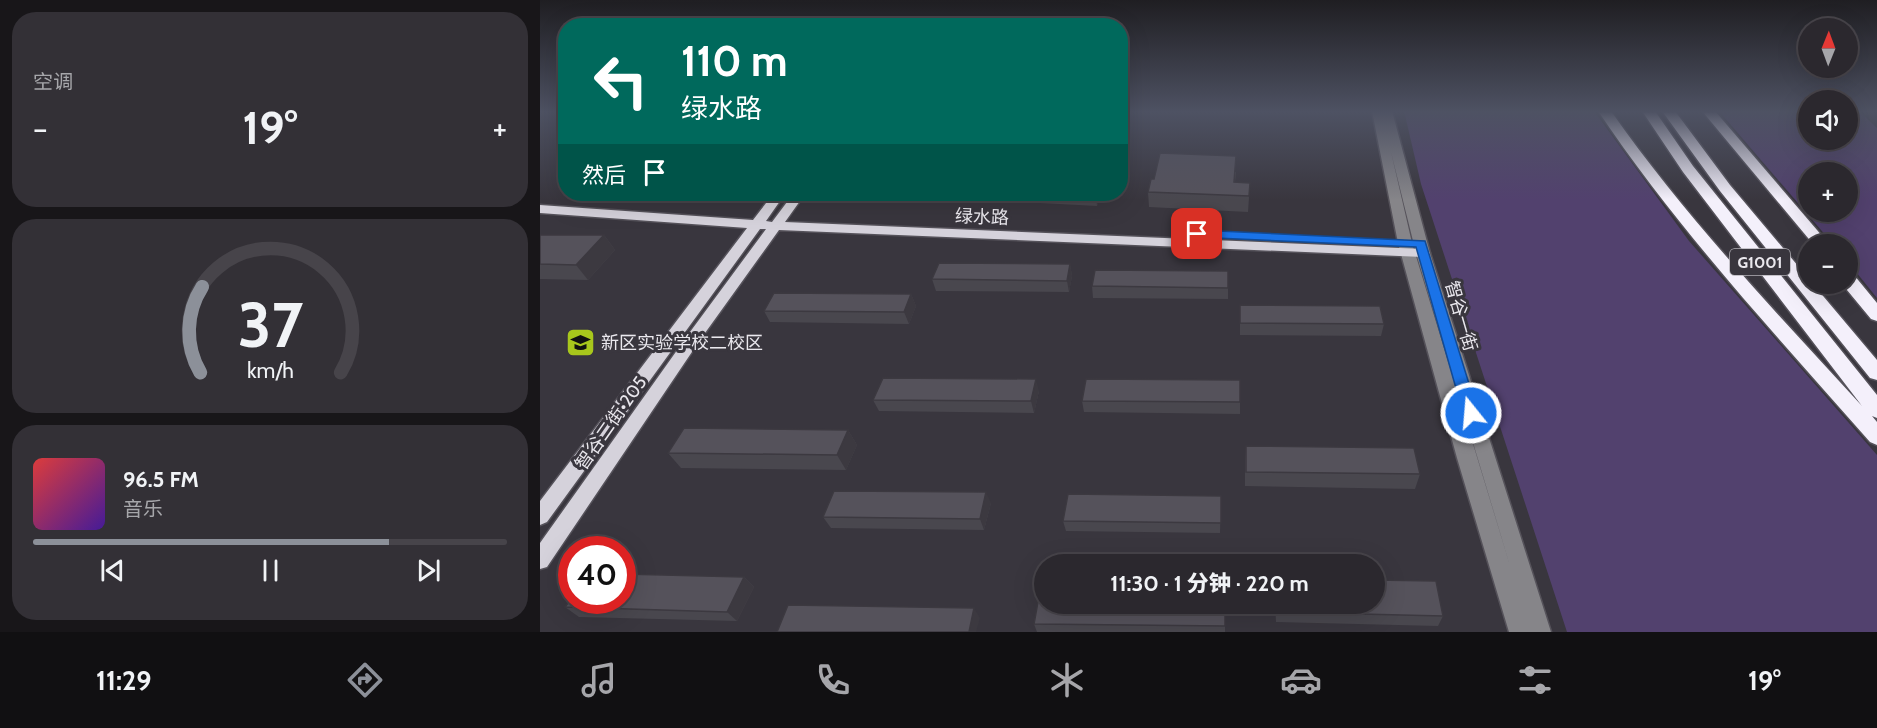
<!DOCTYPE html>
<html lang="zh">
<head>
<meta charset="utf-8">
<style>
	:root { --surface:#2b282e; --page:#333036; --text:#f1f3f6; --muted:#a6a6aa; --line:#47444a; --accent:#8c9099 }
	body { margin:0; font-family:Cabin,"Noto Sans SC",sans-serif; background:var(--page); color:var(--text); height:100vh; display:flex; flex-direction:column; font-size:22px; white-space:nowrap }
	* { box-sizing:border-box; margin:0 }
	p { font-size:20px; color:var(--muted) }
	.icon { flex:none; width:33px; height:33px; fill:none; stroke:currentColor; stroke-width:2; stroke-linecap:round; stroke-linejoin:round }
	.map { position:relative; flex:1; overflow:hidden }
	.side { display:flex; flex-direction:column; gap:12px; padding:12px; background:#181619; width:540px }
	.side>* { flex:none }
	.guide { position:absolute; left:18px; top:18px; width:570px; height:183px; border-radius:24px; box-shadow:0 6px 24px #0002,0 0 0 2px var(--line); background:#00695c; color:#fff; overflow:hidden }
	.needle { width:39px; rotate:1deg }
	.fabs { position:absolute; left:1258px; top:18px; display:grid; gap:12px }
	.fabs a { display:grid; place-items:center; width:60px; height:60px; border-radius:50%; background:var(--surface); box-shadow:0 6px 24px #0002,0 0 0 2px var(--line); font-size:30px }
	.speed { position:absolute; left:18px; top:536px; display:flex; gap:12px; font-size:30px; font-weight:700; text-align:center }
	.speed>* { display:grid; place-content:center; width:78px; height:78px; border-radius:50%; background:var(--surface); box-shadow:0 6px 24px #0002,0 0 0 2px var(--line); line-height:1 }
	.speed .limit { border:9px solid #d22; background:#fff; color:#111 }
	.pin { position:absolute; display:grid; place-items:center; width:51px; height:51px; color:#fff; margin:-26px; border-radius:12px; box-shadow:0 3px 9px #0006 }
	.me { position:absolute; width:66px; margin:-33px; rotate:343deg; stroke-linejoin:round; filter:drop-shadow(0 0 4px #0008) }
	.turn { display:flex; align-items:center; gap:21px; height:126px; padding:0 24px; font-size:27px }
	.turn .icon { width:78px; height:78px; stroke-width:2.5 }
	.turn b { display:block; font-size:42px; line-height:51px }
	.then { display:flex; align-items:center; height:57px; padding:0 24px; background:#0003; gap:12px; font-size:22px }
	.big { font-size:45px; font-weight:800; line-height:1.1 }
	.side .widget { flex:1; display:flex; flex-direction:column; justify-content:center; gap:9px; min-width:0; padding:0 21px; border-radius:24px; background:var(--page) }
	.side .dial { align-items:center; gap:0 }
	.dial svg { height:156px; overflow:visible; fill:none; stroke:var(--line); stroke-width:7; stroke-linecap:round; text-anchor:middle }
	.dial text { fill:var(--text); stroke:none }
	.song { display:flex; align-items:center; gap:18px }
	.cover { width:72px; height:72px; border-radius:9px; background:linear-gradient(135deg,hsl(0 70% 55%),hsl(260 70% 35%)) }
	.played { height:6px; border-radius:3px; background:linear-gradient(90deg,var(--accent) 75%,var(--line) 75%) }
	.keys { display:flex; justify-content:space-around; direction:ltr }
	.heat { display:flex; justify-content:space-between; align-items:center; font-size:33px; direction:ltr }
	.trip { position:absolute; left:494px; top:554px; width:351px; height:60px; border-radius:30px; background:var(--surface); box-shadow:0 6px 24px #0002,0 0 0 2px var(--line); font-weight:800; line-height:60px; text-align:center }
	.dock { display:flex; height:96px; justify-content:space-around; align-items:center; background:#111012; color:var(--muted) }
	.dock .icon { width:42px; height:42px }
	.dock .current { color:var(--accent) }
	.dock b { font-size:27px; color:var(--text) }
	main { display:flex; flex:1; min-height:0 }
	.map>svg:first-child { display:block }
	.green { fill:#52416e; fill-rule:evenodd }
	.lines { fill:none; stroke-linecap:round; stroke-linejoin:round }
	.minor-casing { stroke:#55525a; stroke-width:3 }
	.major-casing { stroke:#55525a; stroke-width:3 }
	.highway-casing { stroke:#55525a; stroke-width:3 }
	.minor { fill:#868589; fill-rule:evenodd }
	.major { fill:#d5d2db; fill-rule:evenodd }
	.highway { fill:#f4f0fb; fill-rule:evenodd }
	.wall { fill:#49474e }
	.shaded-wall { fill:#3c3940 }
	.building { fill:#55525b; stroke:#3c3940; stroke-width:1.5 }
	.route { fill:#1a73e8; stroke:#114b97; stroke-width:1.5 }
	.labels { text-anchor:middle; stroke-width:6; stroke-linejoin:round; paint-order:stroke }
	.shield { fill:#39363e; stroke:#b5b3b9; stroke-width:1.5 }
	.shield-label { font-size:16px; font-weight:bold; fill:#eae8ee }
	.street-label { font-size:18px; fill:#eae8ee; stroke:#39363e }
	.poi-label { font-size:18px; fill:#eae8ee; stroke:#39363e; text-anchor:start }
</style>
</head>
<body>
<main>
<section class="side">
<div class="widget"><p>空调</p>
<div class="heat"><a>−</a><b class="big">19°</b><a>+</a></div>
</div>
<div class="widget dial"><svg viewBox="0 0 100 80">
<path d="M14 69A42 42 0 1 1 86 69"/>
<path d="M14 69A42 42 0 0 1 15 25" stroke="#8c9099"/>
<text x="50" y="56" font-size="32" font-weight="700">37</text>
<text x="50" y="72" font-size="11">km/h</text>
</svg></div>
<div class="widget">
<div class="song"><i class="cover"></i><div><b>96.5 FM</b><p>音乐</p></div></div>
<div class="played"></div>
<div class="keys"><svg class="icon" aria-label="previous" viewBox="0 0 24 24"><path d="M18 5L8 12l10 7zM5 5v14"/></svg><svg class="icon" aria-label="pause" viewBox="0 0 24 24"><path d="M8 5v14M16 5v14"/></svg><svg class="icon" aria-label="next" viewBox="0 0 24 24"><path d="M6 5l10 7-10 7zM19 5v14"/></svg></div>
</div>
</section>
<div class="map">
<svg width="1337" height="632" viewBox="0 0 1337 632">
	<rect width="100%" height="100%" fill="#39363e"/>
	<g class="green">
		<path d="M864 111H1054L1149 241 1337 455V632H1027L881 184Z"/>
		<path d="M1179 111H1269V140H1308V111H1319L1337 128V298L1308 262V244H1293ZM1269 172H1308V212H1269Z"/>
	</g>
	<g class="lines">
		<defs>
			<path id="minor" d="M832 111H852L890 253 1011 632H969L917 458 858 243ZM851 152 876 253 971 569 872 243Z"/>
			<path id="major" d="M233 194H245L226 221 232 222 253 194H265L245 222 883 249 890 253 883 257 239 230 160 340 7 567 0 569V543L150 332 226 229H220L7 522 0 525V501L207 228 0 213V205L213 220Z"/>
			<g id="highway">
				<path d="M1058 111H1071C1146 218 1235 311 1322 406L1143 172 1102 111H1115L1153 166 1337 395V418L1332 416 1337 422V445L1330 442C1235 334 1138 230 1058 111Z"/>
				<path d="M1122 111H1135L1190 185 1269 279V284H1273L1337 360V380L1330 378 1180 191Z"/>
				<path d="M1162 111H1175L1289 244H1273Z"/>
				<path d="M1308 273 1314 275 1337 303V321L1331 319 1302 284H1308Z"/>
			</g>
		</defs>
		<use href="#minor" class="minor-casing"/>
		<use href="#major" class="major-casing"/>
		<use href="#highway" class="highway-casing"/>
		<use href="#minor" class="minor"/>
		<use href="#major" class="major"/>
		<use href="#highway" class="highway"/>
	</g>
	<g class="wall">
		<path d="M696 172 695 182 710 183 708 212 609 207 608 192Z"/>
		<path d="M383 194H561L557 206 387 197Z"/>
		<path d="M0 235H64L75 250 48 280 0 279Z"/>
		<path d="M530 264 532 276 529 292 396 291 392 279Z"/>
		<path d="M688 271V299L553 298 552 286Z"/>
		<path d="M371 294 376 306 369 324 230 322 224 311Z"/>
		<path d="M700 305 844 324 841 336 700 335Z"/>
		<path d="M499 391 494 413 339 411 333 400Z"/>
		<path d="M542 401 700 402V414L544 412Z"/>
		<path d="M308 430 317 445 306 470 141 468 128 453Z"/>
		<path d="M706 446 880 474 875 489 705 486V461Z"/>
		<path d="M681 496 680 533 526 531 523 521Z"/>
		<path d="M451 503 444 530 291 528 283 517Z"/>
		<path d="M204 577 214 587 197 621 39 617 25 607Z"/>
		<path d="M685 603V632H497L494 624Z"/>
		<path d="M735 603H834L903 616 898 626 736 622Z"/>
	</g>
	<g class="shaded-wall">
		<path d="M556 194H561L557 206Z"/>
		<path d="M64 235 75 250 48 280 36 265Z"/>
		<path d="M530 264 532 276 529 292 527 281Z"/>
		<path d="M371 294 376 306 369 324 364 312Z"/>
		<path d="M496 379 499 391 494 413 491 401Z"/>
		<path d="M308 430 317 445 306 470 297 455Z"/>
		<path d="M446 492 451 503 444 530 440 519Z"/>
		<path d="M204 577 214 587 197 621 187 612Z"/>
		<path d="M434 608 440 618 436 632H429Z"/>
	</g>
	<g class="building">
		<path d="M620 153 696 156 694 182 710 183 709 196 608 192 611 179H614Z"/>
		<path d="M0 235H64L36 265 0 264Z"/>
		<path d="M399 263 530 264 527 281 392 279Z"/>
		<path d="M555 270 688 271V288L552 286Z"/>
		<path d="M234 293 371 294 364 312 224 311Z"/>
		<path d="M700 305 840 306 844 324 700 323Z"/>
		<path d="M343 378 496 379 491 401 333 400Z"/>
		<path d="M546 379 700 380V402L542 401Z"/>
		<path d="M144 428 308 430 297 455 128 453Z"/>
		<path d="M706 446 874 448 880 474 706 472Z"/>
		<path d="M294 491 446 492 440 519 283 517Z"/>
		<path d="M528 494 681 496V523L523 521Z"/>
		<path d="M82 574 204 577 187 612 25 607 32 598V600H82Z"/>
		<path d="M834 580 896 581 903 616 737 612V603H834Z"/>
		<path d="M499 596H504V603H685V626L494 624Z"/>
		<path d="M248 605 434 608 429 632H237Z"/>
	</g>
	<linearGradient id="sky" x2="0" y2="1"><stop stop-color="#1f1e22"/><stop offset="0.56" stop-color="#4e5263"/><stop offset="1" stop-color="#4e5263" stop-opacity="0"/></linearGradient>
	<rect width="1337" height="200" fill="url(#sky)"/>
	<path class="route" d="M657 230 885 241 938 413 936 418 931 420 923 413 876 247 653 237V231Z"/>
	<defs>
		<symbol id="school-square" viewBox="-11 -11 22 22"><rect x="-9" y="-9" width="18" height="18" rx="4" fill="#a8c71c" stroke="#39363e"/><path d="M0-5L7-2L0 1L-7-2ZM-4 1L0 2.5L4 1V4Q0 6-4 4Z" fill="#111"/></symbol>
	</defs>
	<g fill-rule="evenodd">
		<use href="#school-square" x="24" y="326" width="33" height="33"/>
	</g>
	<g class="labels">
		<rect class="shield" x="1190" y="249" width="60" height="26" rx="4.5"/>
		<g class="shield-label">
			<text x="1220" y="268">G1001</text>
		</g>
		<g class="street-label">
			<text transform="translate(442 217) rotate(2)" y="6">绿水路</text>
			<text transform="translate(921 316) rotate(74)" y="6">智谷一街</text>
			<text transform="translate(71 423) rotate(-55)" y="6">智谷二街•205</text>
		</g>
		<g class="poi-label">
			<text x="61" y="349">新区实验学校二校区</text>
		</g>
	</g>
</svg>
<div class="fabs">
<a><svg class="needle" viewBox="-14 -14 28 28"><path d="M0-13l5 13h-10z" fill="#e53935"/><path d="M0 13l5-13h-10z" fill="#a6a6aa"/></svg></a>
<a><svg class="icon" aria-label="sound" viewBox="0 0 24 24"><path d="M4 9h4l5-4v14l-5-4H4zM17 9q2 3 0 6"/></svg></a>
<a>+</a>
<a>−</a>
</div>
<div class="speed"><div class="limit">40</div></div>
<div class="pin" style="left:657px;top:234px;background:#d93025"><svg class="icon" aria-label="arrive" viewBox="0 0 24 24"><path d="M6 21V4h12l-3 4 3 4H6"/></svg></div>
<svg class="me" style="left:931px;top:413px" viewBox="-20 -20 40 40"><circle r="17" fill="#1a73e8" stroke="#fff" stroke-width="3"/><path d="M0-11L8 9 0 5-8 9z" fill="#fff"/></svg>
<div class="trip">11:30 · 1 分钟 · 220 m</div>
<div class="guide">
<div class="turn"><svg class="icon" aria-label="left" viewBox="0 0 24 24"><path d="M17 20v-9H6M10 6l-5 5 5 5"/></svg><div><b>110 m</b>绿水路</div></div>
<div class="then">然后<svg class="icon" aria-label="arrive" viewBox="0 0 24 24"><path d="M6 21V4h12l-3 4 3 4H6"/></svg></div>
</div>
</div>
</main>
<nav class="dock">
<b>11:29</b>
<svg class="icon current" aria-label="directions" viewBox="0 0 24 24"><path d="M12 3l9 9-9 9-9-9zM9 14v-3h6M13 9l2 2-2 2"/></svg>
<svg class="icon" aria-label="music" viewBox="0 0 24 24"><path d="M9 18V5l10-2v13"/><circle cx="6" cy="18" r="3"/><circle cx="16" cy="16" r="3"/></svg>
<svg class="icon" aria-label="phone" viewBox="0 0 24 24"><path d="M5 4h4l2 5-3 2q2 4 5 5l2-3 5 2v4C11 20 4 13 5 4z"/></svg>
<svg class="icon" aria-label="climate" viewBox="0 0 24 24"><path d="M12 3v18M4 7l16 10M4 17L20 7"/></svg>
<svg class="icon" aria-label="car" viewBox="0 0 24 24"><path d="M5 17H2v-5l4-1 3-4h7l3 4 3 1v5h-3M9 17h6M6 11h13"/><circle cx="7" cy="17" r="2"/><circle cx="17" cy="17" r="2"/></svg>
<svg class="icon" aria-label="filters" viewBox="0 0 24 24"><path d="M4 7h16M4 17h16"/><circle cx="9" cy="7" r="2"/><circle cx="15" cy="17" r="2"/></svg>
<b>19°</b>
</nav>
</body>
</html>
